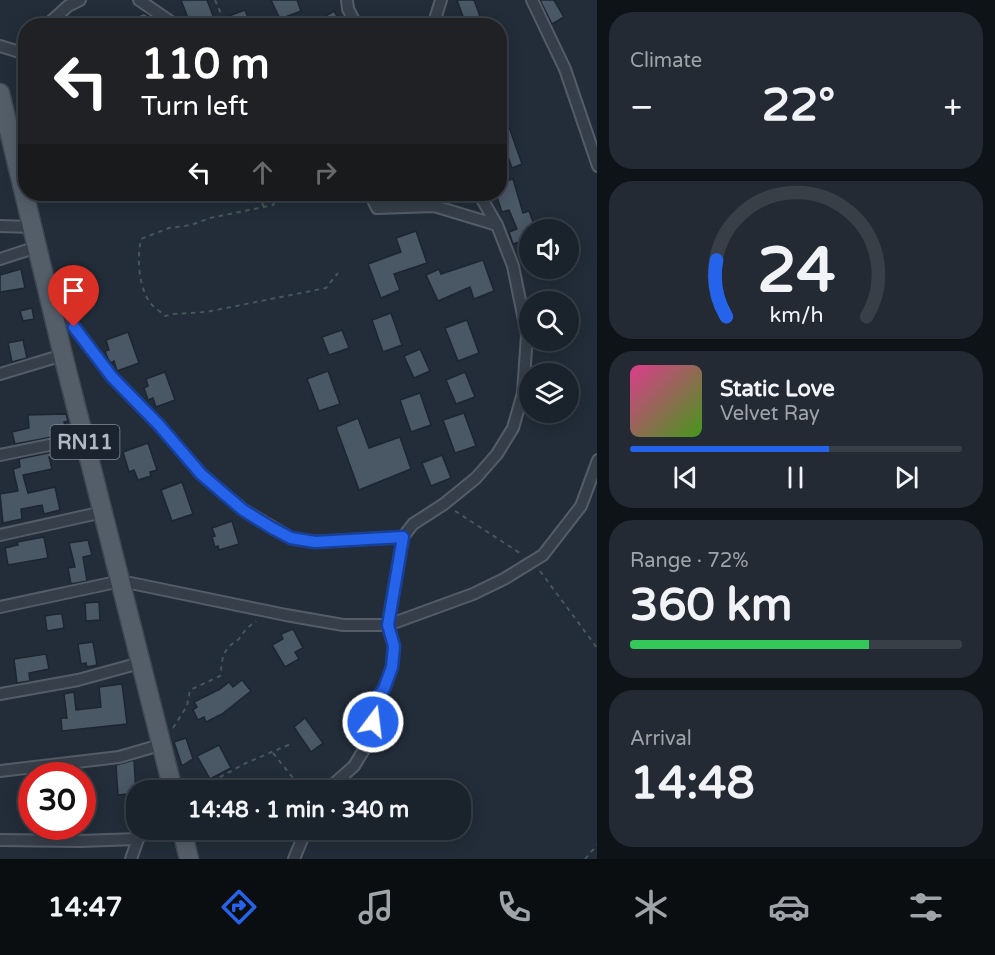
<!DOCTYPE html>
<html lang="en">
<head>
<meta charset="utf-8">
<style>
	:root { --surface:#1a222b; --page:#232a33; --text:#f1f3f6; --muted:#9fa4a9; --line:#383f47; --accent:#2563eb }
	body { margin:0; font-family:"Varela Round",sans-serif; background:var(--page); color:var(--text); height:100vh; display:flex; flex-direction:column; font-size:22px; white-space:nowrap }
	* { box-sizing:border-box; margin:0 }
	p { font-size:20px; color:var(--muted) }
	.icon { flex:none; width:33px; height:33px; fill:none; stroke:currentColor; stroke-width:2; stroke-linecap:round; stroke-linejoin:round }
	.map { position:relative; flex:1; overflow:hidden }
	.drawer { display:flex; flex-direction:column; gap:12px; padding:12px; background:#0e1318; width:398px }
	.drawer>* { flex:none }
	.banner { position:absolute; left:18px; top:18px; width:489px; height:183px; border-radius:24px; box-shadow:0 3px 15px #0003,0 0 0 2px var(--line); background:#202124; color:#fff; overflow:hidden }
	.tools { position:absolute; left:519px; top:219px; display:grid; gap:12px }
	.tools a { display:grid; place-items:center; width:60px; height:60px; border-radius:50%; background:var(--surface); box-shadow:0 3px 15px #0003,0 0 0 2px var(--line); font-size:30px }
	.speed { position:absolute; left:18px; top:762px; display:flex; gap:12px; font-size:30px; font-weight:700; text-align:center }
	.speed>* { display:grid; place-content:center; width:78px; height:78px; border-radius:50%; background:var(--surface); box-shadow:0 3px 15px #0003,0 0 0 2px var(--line); line-height:1 }
	.speed .limit { border:9px solid #d22; background:#fff; color:#111 }
	.pin { position:absolute; display:grid; place-items:center; width:51px; height:51px; color:#fff; margin:-62px -26px; border-radius:50% 50% 50% 0; rotate:-45deg; box-shadow:0 0 6px #0007 }
	.pin .icon { rotate:45deg }
	.me { position:absolute; width:66px; margin:-33px; rotate:15deg; stroke-linejoin:round; filter:drop-shadow(0 0 4px #0008) }
	.turn { display:flex; align-items:center; gap:21px; height:126px; padding:0 24px; font-size:27px }
	.turn .icon { width:78px; height:78px; stroke-width:2.5 }
	.turn b { display:block; font-size:42px; line-height:51px }
	.lanes { display:flex; align-items:center; height:57px; padding:0 24px; background:#0003; justify-content:center; gap:30px; direction:ltr }
	.lanes .off { opacity:.35 }
	.big { font-size:45px; font-weight:800; line-height:1.1 }
	.drawer .tile { flex:1; display:flex; flex-direction:column; justify-content:center; gap:9px; min-width:0; padding:0 21px; border-radius:24px; background:var(--page) }
	.drawer .dial { align-items:center; gap:0 }
	.dial svg { height:156px; overflow:visible; fill:none; stroke:var(--line); stroke-width:7; stroke-linecap:round; text-anchor:middle }
	.dial text { fill:var(--text); stroke:none }
	.song { display:flex; align-items:center; gap:18px }
	.cover { width:72px; height:72px; border-radius:9px; background:linear-gradient(135deg,hsl(330 70% 55%),hsl(100 70% 35%)) }
	.played { height:6px; border-radius:3px; background:linear-gradient(90deg,var(--accent) 60%,var(--line) 60%) }
	.keys { display:flex; justify-content:space-around; direction:ltr }
	.heat { display:flex; justify-content:space-between; align-items:center; font-size:33px; direction:ltr }
	.charge { height:9px; border-radius:4px; background:linear-gradient(90deg,#34c759 72%,var(--line) 0) }
	.trip { position:absolute; left:126px; top:780px; width:345px; height:60px; border-radius:24px; background:var(--surface); box-shadow:0 3px 15px #0003,0 0 0 2px var(--line); font-weight:800; line-height:60px; text-align:center }
	.tabs { display:flex; height:96px; justify-content:space-around; align-items:center; background:#0a0e11; color:var(--muted) }
	.tabs .icon { width:42px; height:42px }
	.tabs .selected { color:var(--accent) }
	.tabs b { font-size:27px; color:var(--text) }
	main { display:flex; flex:1; min-height:0 }
	.map>svg:first-child { display:block }
	.building { fill:#4a5765; stroke:#1d2630; stroke-width:1.5 }
	.lines { fill:none; stroke-linecap:round; stroke-linejoin:round }
	.street-casing { stroke:#545c67; stroke-width:14 }
	.primary-casing { stroke:#3f4852; stroke-width:21 }
	.path { stroke:#445759; stroke-width:2; stroke-dasharray:4.5 4.5; stroke-linecap:butt }
	.street { stroke:#363e49; stroke-width:10 }
	.primary { stroke:#545e69; stroke-width:18 }
	.route-casing { stroke:#184099; stroke-width:15 }
	.route { stroke:#2563eb; stroke-width:10 }
	.labels { text-anchor:middle; stroke-width:6; stroke-linejoin:round; paint-order:stroke }
	.shield { fill:#1b242e; stroke:#848c98; stroke-width:1.5 }
	.shield-label { font-size:20px; font-weight:bold; fill:#b1b9c5 }
</style>
</head>
<body>
<main>
<div class="map">
<svg width="598" height="859" viewBox="0 0 598 859">
	<rect width="100%" height="100%" fill="#222d39"/>
	<g class="building">
		<path d="M181 0H207L215 21 245 10 251 26H191Z"/>
		<path d="M271 0H297L301 11 280 19Z"/>
		<path d="M457 0H474L480 16 465 22Z"/>
		<path d="M540 0H554L564 17 552 24Z"/>
		<path d="M334 11 342 26H309Z"/>
		<path d="M144 13 149 16 153 26H114Z"/>
		<path d="M500 101 522 164 512 168 500 135Z"/>
		<path d="M513 179 523 213 529 211 536 230H530V258H528L522 241 513 244 509 232 517 229 509 210 502 212 496 194H500V183Z"/>
		<path d="M416 231 427 263 394 274 400 290 381 298 368 264 401 252 396 238Z"/>
		<path d="M483 260 494 291 474 299 470 287 438 301 426 275 439 269 441 274Z"/>
		<path d="M21 269 25 288 0 292V275Z"/>
		<path d="M32 308 34 319 23 321 20 311Z"/>
		<path d="M391 313 402 345 383 352 372 320Z"/>
		<path d="M467 320 479 353 458 361 445 328Z"/>
		<path d="M342 330 349 348 329 355 322 337Z"/>
		<path d="M128 332 139 363 117 371 114 361 111 363 108 359 105 351 109 350 106 340Z"/>
		<path d="M23 340 27 358 12 362 8 343Z"/>
		<path d="M420 349 430 371 414 378 404 356Z"/>
		<path d="M328 371 340 404 319 411 307 379Z"/>
		<path d="M165 372 175 400 156 407 153 398 148 400 144 388 148 386 146 379Z"/>
		<path d="M465 372 475 397 456 404 446 380Z"/>
		<path d="M420 393 431 425 411 432 400 400Z"/>
		<path d="M464 413 476 446 455 453 443 420Z"/>
		<path d="M66 414 68 421 64 422 68 434 15 444 12 432 29 428 28 415Z"/>
		<path d="M358 418 369 448 400 437 411 469 359 490 336 427Z"/>
		<path d="M148 443 157 470 150 472 151 476 138 480 134 470 129 472 123 452Z"/>
		<path d="M67 449 68 453 49 457 52 469 23 475 28 493 55 487 60 510 44 514 42 505 21 509 22 519 3 523 0 494 18 491 13 469 20 467 19 459Z"/>
		<path d="M442 455 451 478 431 486 422 463Z"/>
		<path d="M182 482 193 514 172 521 161 490Z"/>
		<path d="M232 521 239 544 219 550 218 546 215 547 212 537 215 536 212 528Z"/>
		<path d="M44 537 48 558 8 565 5 548 18 545 17 542Z"/>
		<path d="M88 540 92 555 83 557 87 581 71 584 68 568 75 567 69 543Z"/>
		<path d="M99 602 100 620 86 621 85 603Z"/>
		<path d="M57 614H62L64 628 47 631 45 616Z"/>
		<path d="M293 629 303 648 295 652 299 659 285 667 272 645 283 639 281 634Z"/>
		<path d="M93 642 97 665 87 667 86 663 81 664 78 644Z"/>
		<path d="M46 654 49 669 29 673 30 681 17 683 14 659Z"/>
		<path d="M242 680 251 691 222 714 206 722 204 717 198 720 193 710 197 707 194 702 220 689 229 682 233 687Z"/>
		<path d="M122 684 127 724 62 731 61 718H67L64 694 74 692 76 710 101 707 99 687Z"/>
		<path d="M305 718 323 743 311 752 294 727Z"/>
		<path d="M186 738 193 759 182 766 174 742Z"/>
		<path d="M219 745 231 768 210 779 197 756Z"/>
		<path d="M134 760 136 793 118 795 116 765Z"/>
	</g>
	<g class="lines">
		<defs>
			<g id="street">
				<path d="M139 0 177 26"/>
				<path d="M347 0 348 9 357 26"/>
				<path d="M532 0 565 69 598 166"/>
				<path d="M46 26 68 6 80 0"/>
				<path d="M433 26 441 0"/>
				<path d="M0 46 26 54"/>
				<path d="M370 194 377 208 434 206 497 225"/>
				<path d="M0 226 32 227"/>
				<path d="M0 259 37 247"/>
				<path d="M53 299 112 377 159 425 201 474 244 510 291 538 315 542 403 537"/>
				<path d="M0 374 63 355"/>
				<path d="M0 455 84 438"/>
				<path d="M0 535 103 512"/>
				<path d="M0 607 121 581 286 615 343 625H388L473 594 504 579 543 555 581 506 598 460"/>
				<path d="M0 694 78 680 140 663"/>
				<path d="M0 771 119 757 160 745"/>
				<path d="M327 790 354 766 368 743 375 705 384 689 392 667 394 646 388 625 403 537 413 524 444 504 476 478 497 454 513 428 523 393 527 335 513 266 497 225 479 194"/>
				<path d="M0 840 79 841 138 839"/>
				<path d="M131 859 138 839 144 830"/>
				<path d="M294 859 306 830"/>
			</g>
			<g id="primary">
				<path d="M0 93 63 355 173 790"/>
				<path d="M182 830 189 859"/>
			</g>
		</defs>
		<use href="#street" class="street-casing"/>
		<use href="#primary" class="primary-casing"/>
		<g class="path">
			<path d="M213 26 220 21 222 16 215 0"/>
			<path d="M258 194 264 207"/>
			<path d="M278 194 273 205 210 218 191 225 169 228 141 239C137 258 138 287 151 304 155 308 161 312 165 316L173 314 206 312 326 288 338 273"/>
			<path d="M455 511 523 555"/>
			<path d="M540 571 595 645 598 652"/>
			<path d="M173 728 187 706 190 690 220 676 223 656 228 647 239 639 246 629 256 621"/>
			<path d="M273 753 302 789 312 790"/>
			<path d="M196 790 246 763 293 743"/>
			<path d="M585 859 598 844"/>
		</g>
		<use href="#street" class="street"/>
		<use href="#primary" class="primary"/>
	</g>
	<g class="lines">
		<defs>
			<path id="route" d="M74 327 112 377 159 425 201 474 243 510 272 528 291 538 315 542 403 537 388 625 394 646 392 667 384 689 378 696 375 705 373 722"/>
		</defs>
		<use href="#route" class="route-casing"/>
		<use href="#route" class="route"/>
	</g>
	<g class="labels">
		<rect class="shield" x="50.5" y="425" width="69" height="34" rx="4.5"/>
		<g class="shield-label">
			<text x="85" y="449">RN11</text>
		</g>
	</g>
</svg>
<div class="tools">
<a><svg class="icon" aria-label="sound" viewBox="0 0 24 24"><path d="M4 9h4l5-4v14l-5-4H4zM17 9q2 3 0 6"/></svg></a>
<a><svg class="icon" aria-label="search" viewBox="0 0 24 24"><circle cx="10" cy="10" r="6"/><path d="M15 15l6 6"/></svg></a>
<a><svg class="icon" aria-label="layers" viewBox="0 0 24 24"><path d="M12 4l9 5-9 5-9-5zM3 14l9 5 9-5"/></svg></a>
</div>
<div class="speed"><div class="limit">30</div></div>
<div class="pin" style="left:74px;top:327px;background:#d93025"><svg class="icon" aria-label="arrive" viewBox="0 0 24 24"><path d="M6 21V4h12l-3 4 3 4H6"/></svg></div>
<svg class="me" style="left:373px;top:722px" viewBox="-20 -20 40 40"><circle r="17" fill="#2563eb" stroke="#fff" stroke-width="3"/><path d="M0-11L8 9 0 5-8 9z" fill="#fff"/></svg>
<div class="trip">14:48 · 1 min · 340 m</div>
<div class="banner">
<div class="turn"><svg class="icon" aria-label="left" viewBox="0 0 24 24"><path d="M17 20v-9H6M10 6l-5 5 5 5"/></svg><div><b>110 m</b>Turn left</div></div>
<div class="lanes"><svg class="icon" aria-label="left" viewBox="0 0 24 24"><path d="M17 20v-9H6M10 6l-5 5 5 5"/></svg><svg class="icon off" aria-label="ahead" viewBox="0 0 24 24"><path d="M12 20V5M6 11l6-6 6 6"/></svg><svg class="icon off" aria-label="right" viewBox="0 0 24 24"><path d="M7 20v-9h11M14 6l5 5-5 5"/></svg></div>
</div>
</div>
<section class="drawer">
<div class="tile"><p>Climate</p>
<div class="heat"><a>−</a><b class="big">22°</b><a>+</a></div>
</div>
<div class="tile dial"><svg viewBox="0 0 100 80">
<path d="M14 69A42 42 0 1 1 86 69"/>
<path d="M14 69A42 42 0 0 1 9 40" stroke="#2563eb"/>
<text x="50" y="56" font-size="32" font-weight="700">24</text>
<text x="50" y="72" font-size="11">km/h</text>
</svg></div>
<div class="tile">
<div class="song"><i class="cover"></i><div><b>Static Love</b><p>Velvet Ray</p></div></div>
<div class="played"></div>
<div class="keys"><svg class="icon" aria-label="previous" viewBox="0 0 24 24"><path d="M18 5L8 12l10 7zM5 5v14"/></svg><svg class="icon" aria-label="pause" viewBox="0 0 24 24"><path d="M8 5v14M16 5v14"/></svg><svg class="icon" aria-label="next" viewBox="0 0 24 24"><path d="M6 5l10 7-10 7zM19 5v14"/></svg></div>
</div>
<div class="tile"><p>Range · 72%</p><b class="big">360 km</b><div class="charge"></div></div>
<div class="tile"><p>Arrival</p><b class="big">14:48</b></div>
</section>
</main>
<nav class="tabs">
<b>14:47</b>
<svg class="icon selected" aria-label="directions" viewBox="0 0 24 24"><path d="M12 3l9 9-9 9-9-9zM9 14v-3h6M13 9l2 2-2 2"/></svg>
<svg class="icon" aria-label="music" viewBox="0 0 24 24"><path d="M9 18V5l10-2v13"/><circle cx="6" cy="18" r="3"/><circle cx="16" cy="16" r="3"/></svg>
<svg class="icon" aria-label="phone" viewBox="0 0 24 24"><path d="M5 4h4l2 5-3 2q2 4 5 5l2-3 5 2v4C11 20 4 13 5 4z"/></svg>
<svg class="icon" aria-label="climate" viewBox="0 0 24 24"><path d="M12 3v18M4 7l16 10M4 17L20 7"/></svg>
<svg class="icon" aria-label="car" viewBox="0 0 24 24"><path d="M5 17H2v-5l4-1 3-4h7l3 4 3 1v5h-3M9 17h6M6 11h13"/><circle cx="7" cy="17" r="2"/><circle cx="17" cy="17" r="2"/></svg>
<svg class="icon" aria-label="filters" viewBox="0 0 24 24"><path d="M4 7h16M4 17h16"/><circle cx="9" cy="7" r="2"/><circle cx="15" cy="17" r="2"/></svg>
</nav>
</body>
</html>
